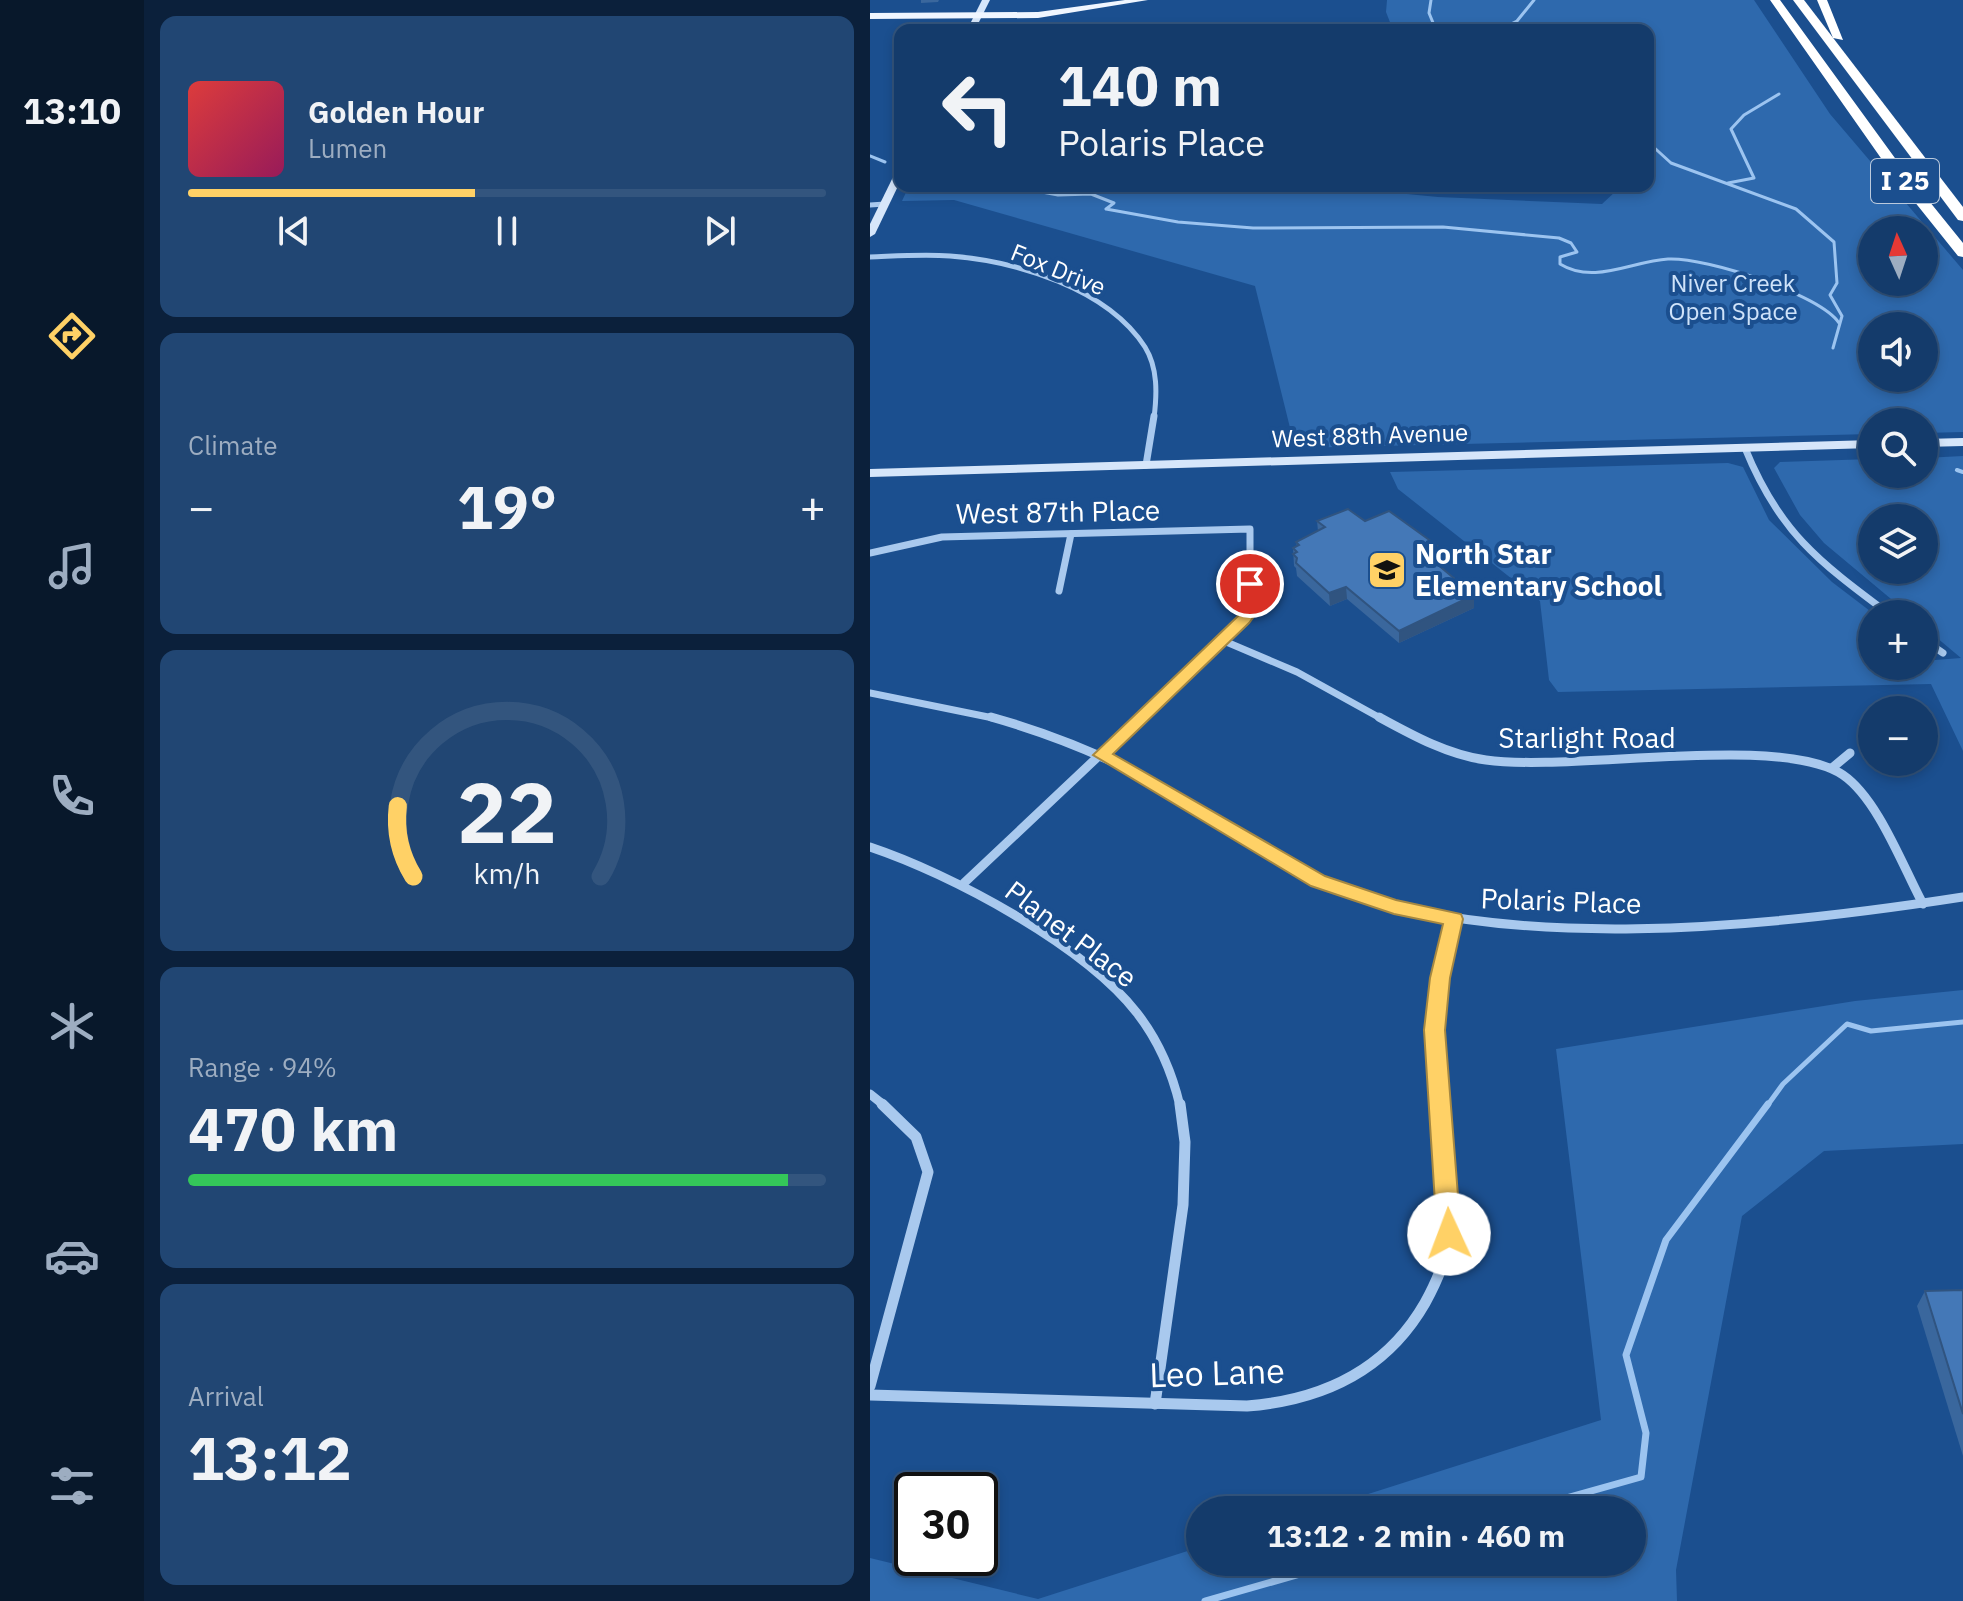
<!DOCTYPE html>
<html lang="en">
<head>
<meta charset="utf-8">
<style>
	:root { --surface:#143b6b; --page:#214673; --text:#f1f3f6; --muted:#9dadc1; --line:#33557e; --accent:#ffd166 }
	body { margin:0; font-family:"IBM Plex Sans",sans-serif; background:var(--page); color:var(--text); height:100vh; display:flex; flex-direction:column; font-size:30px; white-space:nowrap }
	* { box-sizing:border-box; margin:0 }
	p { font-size:26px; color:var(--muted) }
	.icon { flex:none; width:44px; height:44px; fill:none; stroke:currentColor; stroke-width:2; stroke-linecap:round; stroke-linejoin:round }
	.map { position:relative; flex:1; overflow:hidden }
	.side { display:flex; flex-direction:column; gap:16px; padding:16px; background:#0b203b; width:726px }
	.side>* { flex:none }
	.banner { position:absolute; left:24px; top:24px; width:760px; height:168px; border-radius:16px; box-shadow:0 4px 12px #0003,0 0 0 2px var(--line); background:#143b6b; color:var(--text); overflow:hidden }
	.needle { width:52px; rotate:357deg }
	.buttons { position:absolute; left:988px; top:216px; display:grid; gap:16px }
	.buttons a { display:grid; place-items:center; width:80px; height:80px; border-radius:50%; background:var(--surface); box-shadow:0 4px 12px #0003,0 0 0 2px var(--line); font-size:40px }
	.speed { position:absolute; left:24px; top:1472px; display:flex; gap:16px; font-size:40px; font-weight:700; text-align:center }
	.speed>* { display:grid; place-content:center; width:104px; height:104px; border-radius:50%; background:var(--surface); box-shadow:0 4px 12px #0003,0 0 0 2px var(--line); line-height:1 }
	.speed .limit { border:4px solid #111; border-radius:12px; background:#fff; color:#111 }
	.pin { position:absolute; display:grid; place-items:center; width:68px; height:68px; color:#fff; margin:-34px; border:4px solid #fff; border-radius:50%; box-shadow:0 2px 8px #0007 }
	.me { position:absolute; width:88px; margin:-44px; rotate:358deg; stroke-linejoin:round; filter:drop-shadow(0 0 6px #0008) }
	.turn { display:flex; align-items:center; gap:28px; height:168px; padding:0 32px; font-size:36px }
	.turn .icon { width:104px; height:104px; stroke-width:2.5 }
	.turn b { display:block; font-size:56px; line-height:68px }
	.big { font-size:60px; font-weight:700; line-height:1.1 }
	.side .tile { flex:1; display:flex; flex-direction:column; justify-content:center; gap:12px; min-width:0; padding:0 28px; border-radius:16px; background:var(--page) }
	.side .dial { align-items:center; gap:0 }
	.dial svg { height:208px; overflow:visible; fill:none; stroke:var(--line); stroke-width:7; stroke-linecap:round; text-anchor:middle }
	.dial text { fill:var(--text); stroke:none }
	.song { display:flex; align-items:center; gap:24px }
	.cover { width:96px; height:96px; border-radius:12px; background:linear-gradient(135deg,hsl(0 70% 55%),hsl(330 70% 35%)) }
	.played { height:8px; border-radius:4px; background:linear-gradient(90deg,var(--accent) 45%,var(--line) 45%) }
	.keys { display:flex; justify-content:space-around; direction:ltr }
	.heat { display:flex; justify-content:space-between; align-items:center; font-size:44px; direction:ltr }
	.charge { height:12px; border-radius:6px; background:linear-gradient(90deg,#34c759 94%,var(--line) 0) }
	.trip { position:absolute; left:316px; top:1496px; width:460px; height:80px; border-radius:40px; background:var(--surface); box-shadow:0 4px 12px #0003,0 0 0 2px var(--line); font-weight:700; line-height:80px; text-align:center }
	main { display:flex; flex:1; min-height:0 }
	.tab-bar { display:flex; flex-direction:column; width:144px; justify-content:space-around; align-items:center; background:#08182b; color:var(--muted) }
	.tab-bar .icon { width:56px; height:56px }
	.tab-bar .current { color:var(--accent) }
	.tab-bar b { font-size:36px; color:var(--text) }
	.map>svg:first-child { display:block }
	.green { fill:#2e69ad; fill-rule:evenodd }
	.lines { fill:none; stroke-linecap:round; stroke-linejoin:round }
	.stream-far3 { stroke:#9cc4f0; stroke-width:3 }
	.stream-far2 { stroke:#9cc4f0; stroke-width:4 }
	.stream-far1 { stroke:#9cc4f0; stroke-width:5 }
	.stream { stroke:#9cc4f0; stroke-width:7 }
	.street-far3 { stroke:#a9c9ee; stroke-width:5 }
	.street-far2 { stroke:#a9c9ee; stroke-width:7 }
	.street-far1 { stroke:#a9c9ee; stroke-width:9 }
	.street { stroke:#a9c9ee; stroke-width:11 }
	.secondary { fill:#d6e6fa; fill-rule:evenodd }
	.primary { fill:#f0f6ff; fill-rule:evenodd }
	.highway { fill:#fff; fill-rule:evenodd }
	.wall { fill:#3a679d }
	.shaded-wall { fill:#305480 }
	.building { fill:#4478b7; stroke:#305480; stroke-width:2 }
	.route { fill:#ffd166; stroke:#a68842; stroke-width:2 }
	.labels { text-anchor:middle; stroke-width:8; stroke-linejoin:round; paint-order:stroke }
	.far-street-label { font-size:24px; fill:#fff; stroke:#1b4f8f }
	.far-park-label { font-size:24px; fill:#cfe3fa; stroke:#1b4f8f }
	.shield { fill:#1b4f8f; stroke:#bbcadd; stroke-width:2 }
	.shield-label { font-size:26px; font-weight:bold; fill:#fff }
	.street-label { font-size:28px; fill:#fff; stroke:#1b4f8f }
	.poi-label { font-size:28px; font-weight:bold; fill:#fff; stroke:#1b4f8f; text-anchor:start }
	.near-street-label { font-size:34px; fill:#fff; stroke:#1b4f8f }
</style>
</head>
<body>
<main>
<nav class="tab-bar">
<b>13:10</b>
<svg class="icon current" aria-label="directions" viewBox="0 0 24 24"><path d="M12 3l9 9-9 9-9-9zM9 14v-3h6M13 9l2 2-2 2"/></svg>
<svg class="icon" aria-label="music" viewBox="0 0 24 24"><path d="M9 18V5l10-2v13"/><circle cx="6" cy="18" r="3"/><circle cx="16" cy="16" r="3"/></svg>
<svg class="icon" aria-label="phone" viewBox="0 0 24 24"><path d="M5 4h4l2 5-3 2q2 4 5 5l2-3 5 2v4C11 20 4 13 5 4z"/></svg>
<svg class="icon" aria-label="climate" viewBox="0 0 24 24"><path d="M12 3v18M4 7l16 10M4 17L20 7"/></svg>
<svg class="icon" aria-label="car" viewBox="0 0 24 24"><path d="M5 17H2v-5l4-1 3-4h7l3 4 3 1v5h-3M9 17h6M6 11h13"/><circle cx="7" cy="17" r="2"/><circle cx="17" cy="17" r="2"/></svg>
<svg class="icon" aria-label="filters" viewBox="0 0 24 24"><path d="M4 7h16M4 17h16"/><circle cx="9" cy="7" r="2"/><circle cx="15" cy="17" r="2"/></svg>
</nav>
<section class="side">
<div class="tile">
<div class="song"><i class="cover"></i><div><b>Golden Hour</b><p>Lumen</p></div></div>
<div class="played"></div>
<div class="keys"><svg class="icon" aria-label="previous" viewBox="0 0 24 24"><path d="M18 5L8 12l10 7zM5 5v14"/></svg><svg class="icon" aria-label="pause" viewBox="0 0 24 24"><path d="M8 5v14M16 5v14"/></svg><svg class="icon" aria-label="next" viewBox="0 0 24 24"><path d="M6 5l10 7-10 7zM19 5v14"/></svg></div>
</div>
<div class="tile"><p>Climate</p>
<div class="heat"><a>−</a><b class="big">19°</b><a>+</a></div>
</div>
<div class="tile dial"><svg viewBox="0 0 100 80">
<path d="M14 69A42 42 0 1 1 86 69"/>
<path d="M14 69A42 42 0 0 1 8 42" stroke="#ffd166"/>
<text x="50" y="56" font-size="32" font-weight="700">22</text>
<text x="50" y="72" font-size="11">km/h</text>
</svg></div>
<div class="tile"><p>Range · 94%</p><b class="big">470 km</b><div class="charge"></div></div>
<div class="tile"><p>Arrival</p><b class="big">13:12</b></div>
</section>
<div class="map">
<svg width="1093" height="1601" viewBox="0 0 1093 1601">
	<rect width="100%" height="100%" fill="#1b4f8f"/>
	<g class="green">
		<path d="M517 0H884L960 114 1093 270V432L1054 433V422H1002V434L425 448 385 286 84 200 32 201 39 186H454L568 197 732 204 746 191 740 186H778V30H523L516 12ZM1054 230V282H1002V230ZM1002 326H1054V378H1002Z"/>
		<path d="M1093 456V751L1061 684 688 692 679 680 670 601 528 489 520 472 858 463 873 467 899 520 962 582 1004 614 1002 666H1054V652L1065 660 1091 658 1054 627V614H1039L954 543 930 515 904 468 910 462 1002 459V474H1054V458ZM1054 518V570H1002V518Z"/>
		<path d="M1093 990V1144L954 1151 872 1216 806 1570 807 1601H0V1558L168 1599 330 1547V1562H762V1510H448L731 1420 686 1049 985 1001Z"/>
	</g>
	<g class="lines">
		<g class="stream-far3">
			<path d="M561 0 559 13 566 30"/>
			<path d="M629 30 647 21 664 0"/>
			<path d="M778 142 801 163 926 209 964 242 967 283 960 295 972 316 963 348"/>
			<path d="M0 156 15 162"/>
			<path d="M858 183 884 178 861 129 874 115 909 94"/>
			<path d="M91 186H107"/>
			<path d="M139 186 188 195 221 194 244 203 236 209 308 222 383 228 573 227 689 238 701 243 707 252 690 257V264C724 285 762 261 798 259 837 257 951 295 969 323"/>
		</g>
		<path class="stream-far2" d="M1087 470 1093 472"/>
		<path class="stream-far1" d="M897 1106 913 1084 977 1024 1001 1031 1093 1022"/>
		<g class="stream">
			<path d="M654 1510 771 1477 776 1433 756 1355 796 1240 898 1104"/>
			<path d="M335 1601 472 1562"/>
		</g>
		<g class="street-far3">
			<path d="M0 205 15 204"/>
			<path d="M0 257C27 256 53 254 80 256 146 261 237 288 275 347 288 368 287 394 284 418"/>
		</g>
		<g class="street-far2">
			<path d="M875 448C909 532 948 561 1019 614"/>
			<path d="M276 465 284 416"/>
			<path d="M0 553 72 537 380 529V611L268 719"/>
			<path d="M189 591 201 534"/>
			<path d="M1054 640 1073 653"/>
			<path d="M354 641 427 672 512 719"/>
			<path d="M0 693 128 719"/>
		</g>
		<g class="street-far1">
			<path d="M121 717C185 735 246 760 304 794 352 823 397 859 449 881 630 957 901 927 1093 897"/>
			<path d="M509 717C542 735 578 755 616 760 701 772 911 733 973 775 1008 799 1033 867 1053 904"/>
			<path d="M962 768 980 753"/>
			<path d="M0 847C81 874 214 945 267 1013 288 1040 302 1072 310 1106"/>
			<path d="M94 883 270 717"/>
			<path d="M0 1094 15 1106"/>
			<path d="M570 1106 565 1030 570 978 584 919"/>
		</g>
		<g class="street">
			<path d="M0 1386 58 1172 46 1137 12 1104"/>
			<path d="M0 1395 377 1406C453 1400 516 1371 555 1303 566 1283 578 1256 579 1233 581 1191 573 1146 570 1104"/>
			<path d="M285 1404 313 1205 315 1142 310 1104"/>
		</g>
		<g class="secondary">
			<path d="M112 0H120L105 30H97Z"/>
			<path d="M30 170V182L5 234 0 237V224L25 173Z"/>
			<path d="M1093 438V446L1054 447V439Z"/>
			<path d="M1002 440V448L0 477V469Z"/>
		</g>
		<path class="primary" d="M255 0H278L168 18 0 19V13L168 12Z"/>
		<g class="highway">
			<path d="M900 0H910L1030 165 1093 243V257L1088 256 1020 171Z"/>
			<path d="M923 0H934L1093 207V221L1088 220Z"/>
			<path d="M947 0H957L973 40 963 38Z"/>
		</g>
	</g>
	<g class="wall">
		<path d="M51 0H69L68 2 51 3Z"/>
		<path d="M447 521H495L576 552V564L570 567 604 608 529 643 477 599 460 606 427 576 426 568 424 566 423 548 427 546 426 542 448 531Z"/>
		<path d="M1093 1290V1456L1047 1306 1055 1291Z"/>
	</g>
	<g class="shaded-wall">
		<path d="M576 552V564L561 571V559Z"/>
		<path d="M476 587 477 599 460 606 459 593Z"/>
		<path d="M604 595V608L529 643V631Z"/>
	</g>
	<g class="building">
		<path d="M478 509 495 521 519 511 576 552 561 559 604 595 529 631 476 587 459 593 426 563 427 558 423 554 427 552 423 548 429 545 426 542 455 527 447 521Z"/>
		<path d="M1093 1290V1414L1055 1291Z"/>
	</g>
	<path class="route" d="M380 579 388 584V611L379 623 243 754 455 876 526 900 591 914 593 919 580 978 575 1030 591 1234 587 1242 579 1245 571 1242 567 1234 554 1030 560 978 573 924 524 914 441 886 223 755 368 616 372 611V584Z"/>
	<defs>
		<symbol id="school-square" viewBox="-11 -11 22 22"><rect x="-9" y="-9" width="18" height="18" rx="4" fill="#ffd166" stroke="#1b4f8f"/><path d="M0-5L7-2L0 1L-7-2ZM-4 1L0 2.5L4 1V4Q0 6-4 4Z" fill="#111"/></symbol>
	</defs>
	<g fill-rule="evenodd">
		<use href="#school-square" x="495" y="548" width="44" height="44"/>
	</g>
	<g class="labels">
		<g class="far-street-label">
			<text transform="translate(188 270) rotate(22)" y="8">Fox Drive</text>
			<text transform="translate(500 436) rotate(-2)" y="8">West 88th Avenue</text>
		</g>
		<g class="far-park-label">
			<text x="863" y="292">Niver Creek<tspan x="863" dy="28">Open Space</tspan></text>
		</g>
		<rect class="shield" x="1001" y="159" width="68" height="44" rx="6"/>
		<g class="shield-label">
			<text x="1035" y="190">I 25</text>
		</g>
		<g class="street-label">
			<text transform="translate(188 512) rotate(-1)" y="10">West 87th Place</text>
			<text x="717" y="748">Starlight Road</text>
			<text transform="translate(691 901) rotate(2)" y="10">Polaris Place</text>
			<text transform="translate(201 934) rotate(37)" y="10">Planet Place</text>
		</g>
		<g class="poi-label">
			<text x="545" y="564">North Star<tspan x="545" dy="32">Elementary School</tspan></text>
		</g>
		<g class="near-street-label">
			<text transform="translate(347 1373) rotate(-2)" y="12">Leo Lane</text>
		</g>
	</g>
</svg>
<div class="buttons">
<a><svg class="needle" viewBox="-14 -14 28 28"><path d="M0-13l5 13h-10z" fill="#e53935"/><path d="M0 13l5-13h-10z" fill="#9dadc1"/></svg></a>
<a><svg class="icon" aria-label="sound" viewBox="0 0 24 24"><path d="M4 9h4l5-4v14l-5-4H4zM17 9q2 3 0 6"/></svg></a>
<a><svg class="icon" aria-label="search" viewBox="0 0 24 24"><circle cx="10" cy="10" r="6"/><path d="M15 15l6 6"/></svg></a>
<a><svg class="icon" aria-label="layers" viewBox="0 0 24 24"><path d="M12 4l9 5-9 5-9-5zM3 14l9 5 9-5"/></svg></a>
<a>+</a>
<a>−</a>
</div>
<div class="speed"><div class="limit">30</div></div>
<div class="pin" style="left:380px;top:584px;background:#d93025"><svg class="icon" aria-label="arrive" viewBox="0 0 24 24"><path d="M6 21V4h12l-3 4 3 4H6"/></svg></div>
<svg class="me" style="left:579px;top:1234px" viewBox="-20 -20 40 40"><circle r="19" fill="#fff"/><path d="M0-13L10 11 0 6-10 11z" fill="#ffd166"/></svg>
<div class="trip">13:12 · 2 min · 460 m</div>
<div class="banner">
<div class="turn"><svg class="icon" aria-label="left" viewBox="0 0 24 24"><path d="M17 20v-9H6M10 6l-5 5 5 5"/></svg><div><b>140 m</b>Polaris Place</div></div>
</div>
</div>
</main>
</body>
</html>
